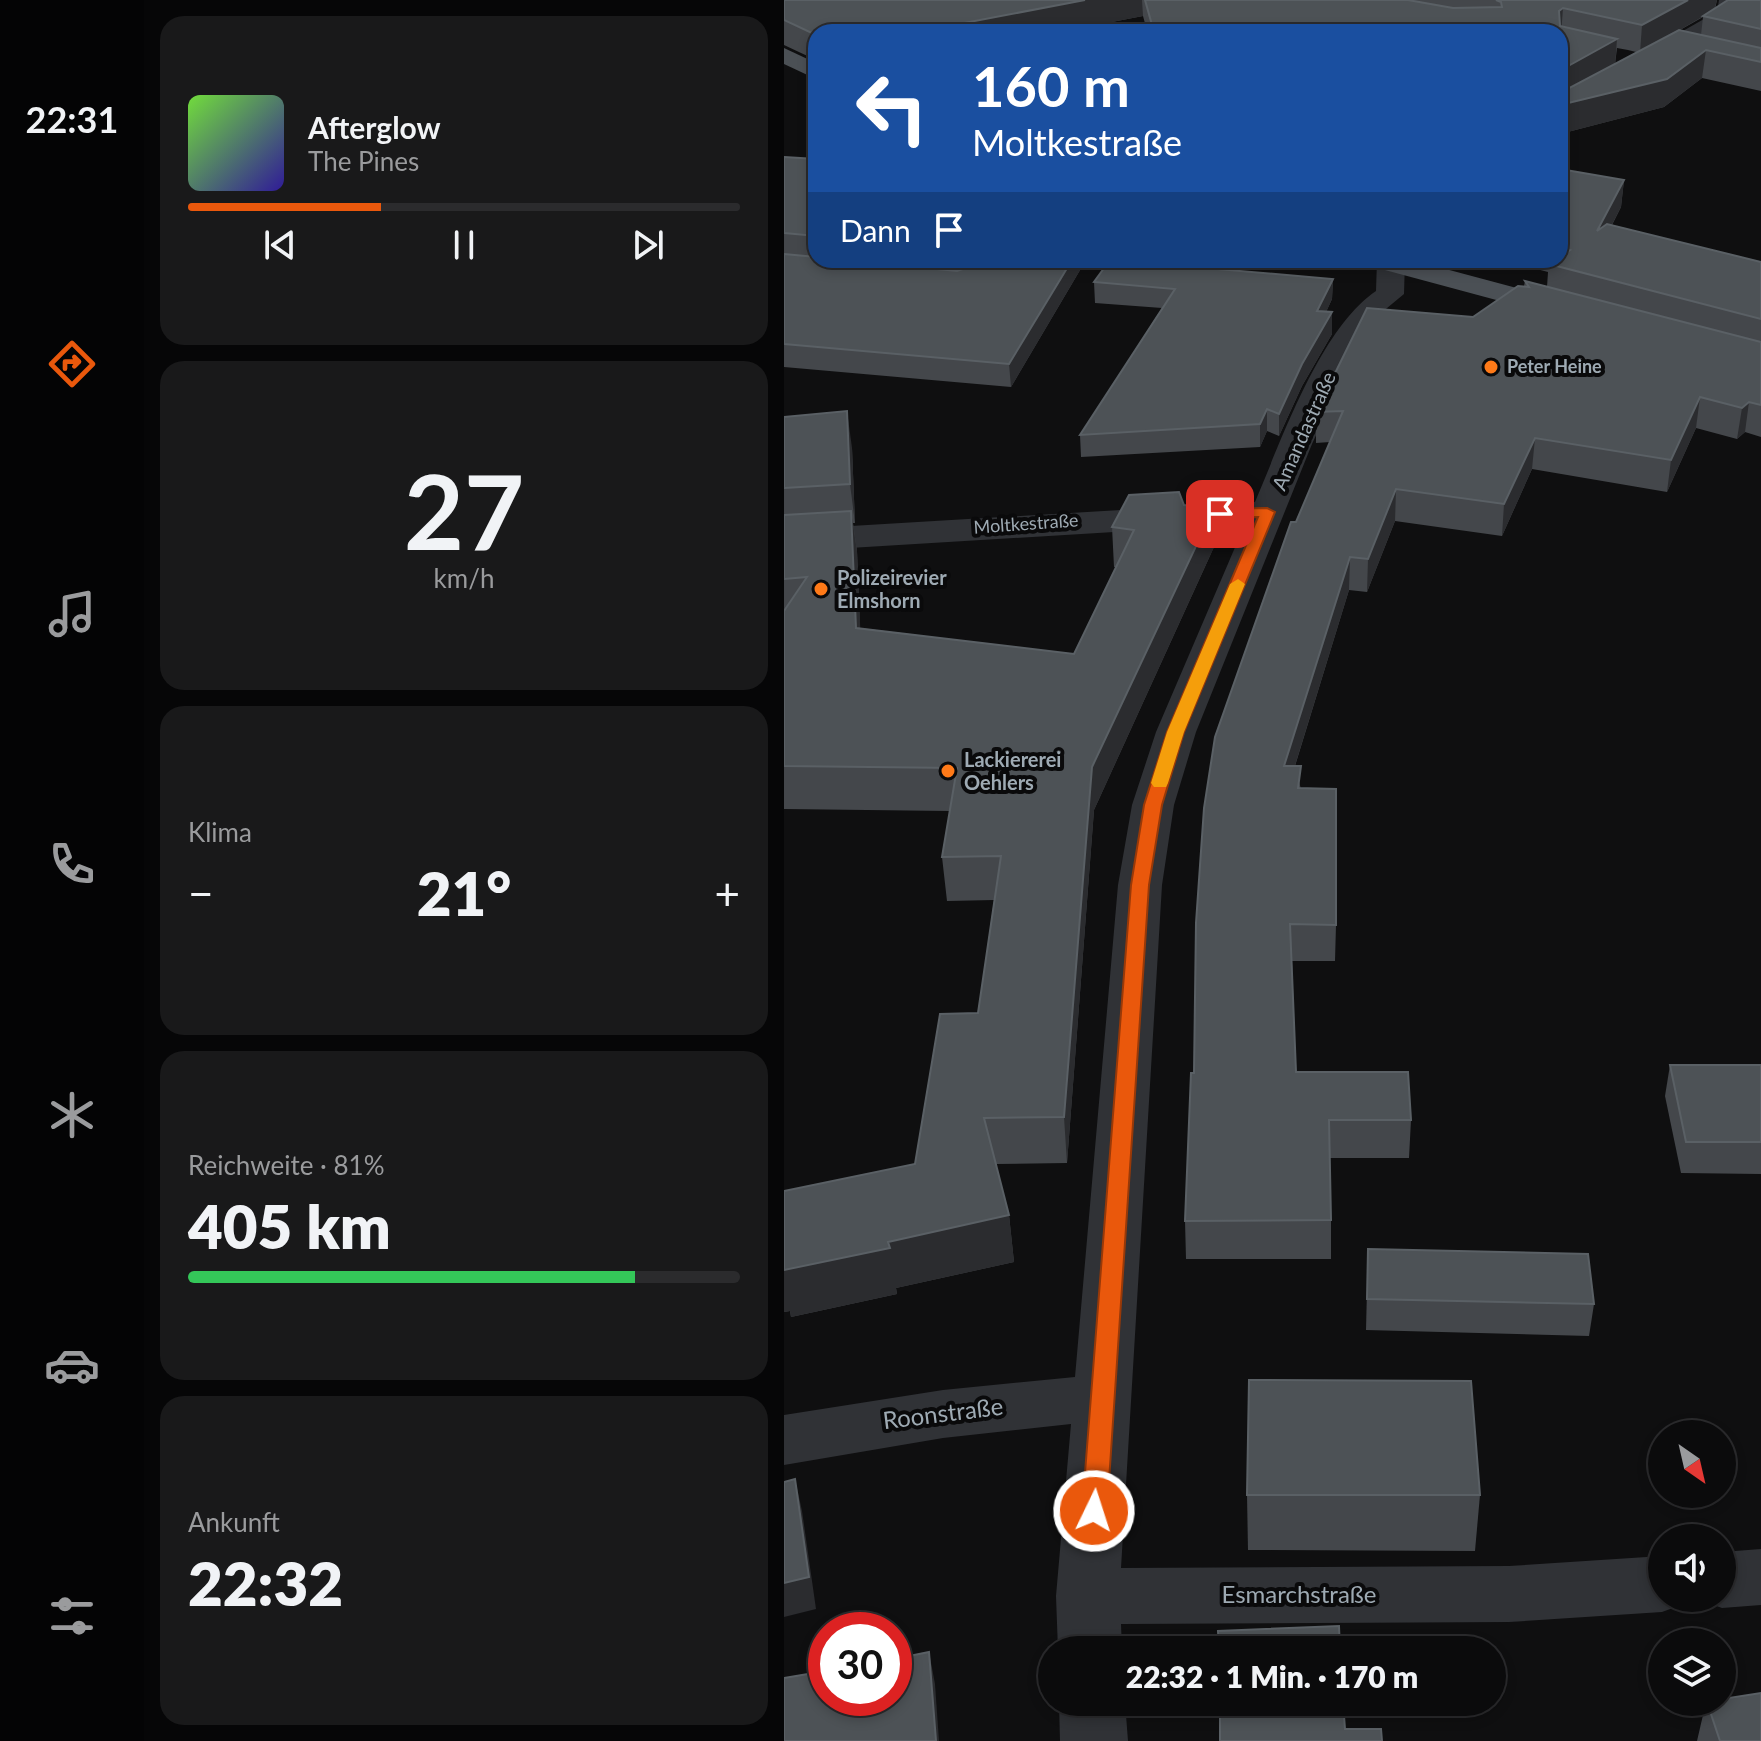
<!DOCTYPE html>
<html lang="de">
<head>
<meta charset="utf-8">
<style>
	:root { --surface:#0b0b0c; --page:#19191a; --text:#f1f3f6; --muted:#9a9b9d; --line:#2b2b2d; --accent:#ea580c }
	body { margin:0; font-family:Lato,sans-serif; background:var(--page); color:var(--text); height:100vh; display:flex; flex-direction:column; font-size:30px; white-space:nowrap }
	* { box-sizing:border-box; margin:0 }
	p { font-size:26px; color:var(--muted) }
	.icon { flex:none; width:44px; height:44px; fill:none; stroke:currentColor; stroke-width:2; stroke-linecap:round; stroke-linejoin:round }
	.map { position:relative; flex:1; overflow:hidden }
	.sheet { display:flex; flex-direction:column; gap:16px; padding:16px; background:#060607; width:640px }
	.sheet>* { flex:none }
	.top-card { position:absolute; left:24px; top:24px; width:760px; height:244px; border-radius:24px; box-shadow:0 4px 12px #0003,0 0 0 2px var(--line); background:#1a4fa0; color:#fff; overflow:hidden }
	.needle { width:52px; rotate:146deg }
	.controls { position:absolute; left:864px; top:1420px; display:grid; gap:16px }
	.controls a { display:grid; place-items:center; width:88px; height:88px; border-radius:50%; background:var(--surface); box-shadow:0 4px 12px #0003,0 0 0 2px var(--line); font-size:40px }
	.speed { position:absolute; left:24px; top:1612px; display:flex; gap:16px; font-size:40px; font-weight:700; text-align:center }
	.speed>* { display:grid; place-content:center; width:104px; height:104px; border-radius:50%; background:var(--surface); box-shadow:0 4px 12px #0003,0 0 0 2px var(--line); line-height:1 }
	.speed .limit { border:12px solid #d22; background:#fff; color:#111 }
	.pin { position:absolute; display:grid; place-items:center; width:68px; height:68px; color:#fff; margin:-34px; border-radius:16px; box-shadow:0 4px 12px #0006 }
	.me { position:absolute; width:88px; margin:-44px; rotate:4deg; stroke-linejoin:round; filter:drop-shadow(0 0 6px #0008) }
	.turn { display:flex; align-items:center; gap:28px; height:168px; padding:0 32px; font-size:36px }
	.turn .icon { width:104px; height:104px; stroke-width:2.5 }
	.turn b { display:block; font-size:56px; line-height:68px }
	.then { display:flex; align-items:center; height:76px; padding:0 32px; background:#0003; gap:16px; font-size:30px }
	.big { font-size:60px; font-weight:800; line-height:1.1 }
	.sheet .card { flex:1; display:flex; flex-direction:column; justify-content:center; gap:12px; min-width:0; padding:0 28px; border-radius:24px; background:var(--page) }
	.sheet .dial { align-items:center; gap:0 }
	.dial b { font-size:104px; line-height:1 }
	.song { display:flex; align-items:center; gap:24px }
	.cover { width:96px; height:96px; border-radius:12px; background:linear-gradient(135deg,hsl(100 70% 55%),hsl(250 70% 35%)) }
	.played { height:8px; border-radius:4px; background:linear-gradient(90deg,var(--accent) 35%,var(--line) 35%) }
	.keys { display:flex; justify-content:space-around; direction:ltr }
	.heat { display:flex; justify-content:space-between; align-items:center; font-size:44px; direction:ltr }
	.charge { height:12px; border-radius:6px; background:linear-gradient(90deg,#34c759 81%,var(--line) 0) }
	.trip { position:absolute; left:254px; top:1636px; width:468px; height:80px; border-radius:40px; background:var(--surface); box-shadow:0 4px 12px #0003,0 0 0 2px var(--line); font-weight:800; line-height:80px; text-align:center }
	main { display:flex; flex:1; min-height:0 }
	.dock { display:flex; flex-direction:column; width:144px; justify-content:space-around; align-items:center; background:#040405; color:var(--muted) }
	.dock .icon { width:56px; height:56px }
	.dock .on { color:var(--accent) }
	.dock b { font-size:36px; color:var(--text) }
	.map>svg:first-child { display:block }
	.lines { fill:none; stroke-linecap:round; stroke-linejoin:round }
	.minor { fill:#303236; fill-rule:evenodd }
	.major { fill:#4b5055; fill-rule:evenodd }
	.wall { fill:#44474b; fill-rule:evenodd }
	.shaded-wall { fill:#2b2c2f }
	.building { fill:#4d5256; stroke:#5a6065; stroke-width:2 }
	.route { fill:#ea580c; stroke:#983908; stroke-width:2 }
	.slow { fill:#f59e0b }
	.poi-dot { fill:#ff7a18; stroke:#0a0a0b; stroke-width:3 }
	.labels { text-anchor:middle; stroke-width:8; stroke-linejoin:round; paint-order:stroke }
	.far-poi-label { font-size:18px; font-weight:bold; fill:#9eaab3; stroke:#0a0a0b; text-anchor:start }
	.far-street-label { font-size:18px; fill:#9eaab3; stroke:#0a0a0b }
	.street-label { font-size:20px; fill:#9eaab3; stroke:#0a0a0b }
	.poi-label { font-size:20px; font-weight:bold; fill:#9eaab3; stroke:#0a0a0b; text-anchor:start }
	.near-street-label { font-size:24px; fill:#9eaab3; stroke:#0a0a0b }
</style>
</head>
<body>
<main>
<nav class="dock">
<b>22:31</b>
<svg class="icon on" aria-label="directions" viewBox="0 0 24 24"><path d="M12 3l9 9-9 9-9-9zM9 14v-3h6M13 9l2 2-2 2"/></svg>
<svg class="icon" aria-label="music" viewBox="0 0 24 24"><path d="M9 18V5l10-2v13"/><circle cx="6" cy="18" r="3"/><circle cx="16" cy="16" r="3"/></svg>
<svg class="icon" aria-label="phone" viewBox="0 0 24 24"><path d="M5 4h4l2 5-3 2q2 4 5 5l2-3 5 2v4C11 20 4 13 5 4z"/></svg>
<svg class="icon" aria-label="climate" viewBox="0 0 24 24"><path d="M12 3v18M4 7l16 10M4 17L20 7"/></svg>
<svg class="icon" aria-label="car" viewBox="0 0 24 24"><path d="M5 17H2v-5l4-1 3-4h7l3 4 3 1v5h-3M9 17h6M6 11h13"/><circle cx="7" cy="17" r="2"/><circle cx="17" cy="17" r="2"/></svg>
<svg class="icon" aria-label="filters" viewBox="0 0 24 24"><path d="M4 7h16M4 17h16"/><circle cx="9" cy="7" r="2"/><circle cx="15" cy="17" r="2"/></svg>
</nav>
<section class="sheet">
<div class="card">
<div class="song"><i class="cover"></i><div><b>Afterglow</b><p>The Pines</p></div></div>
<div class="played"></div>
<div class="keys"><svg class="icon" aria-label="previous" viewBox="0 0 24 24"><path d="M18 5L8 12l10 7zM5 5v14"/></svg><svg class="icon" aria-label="pause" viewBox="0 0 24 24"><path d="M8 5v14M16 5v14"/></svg><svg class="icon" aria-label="next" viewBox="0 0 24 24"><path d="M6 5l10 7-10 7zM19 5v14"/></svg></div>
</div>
<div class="card dial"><b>27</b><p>km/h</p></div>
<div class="card"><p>Klima</p>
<div class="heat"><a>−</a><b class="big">21°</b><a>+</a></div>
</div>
<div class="card"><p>Reichweite · 81%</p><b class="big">405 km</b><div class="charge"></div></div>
<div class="card"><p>Ankunft</p><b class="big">22:32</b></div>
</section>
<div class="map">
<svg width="977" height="1741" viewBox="0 0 977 1741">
	<rect width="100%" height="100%" fill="#0f0f10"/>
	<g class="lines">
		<g class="minor">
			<path d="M935 0H955L954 14 943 25 776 118V101L927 15 933 12Z"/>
			<path d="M593 260H621L620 294 591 318 576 340 528 444 412 732 390 805 378 885 337 1568 725 1566 878 1556V1598H903L900 1604 878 1612 725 1622 337 1624 338 1650H274L272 1596 287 1424 159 1438 0 1465V1415L159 1390 291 1377 334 885 348 805 372 732 461 524 0 552V530L471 502C498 439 536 329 592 291Z"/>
			<path d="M977 1549V1605L938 1608 916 1600 938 1598V1552Z"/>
			<path d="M275 1702H341L344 1741H276Z"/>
		</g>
		<g class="major">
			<path d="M0 48 32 63V79L0 64Z"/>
			<path d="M582 260H628L789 303 794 309 789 315 779 318 586 266Z"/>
		</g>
	</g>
	<g class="wall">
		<path d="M0 0H933L931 9 977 0V91L918 78 880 107 776 134V32L362 27 359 16 276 32H32V60L0 45ZM919 17 917 35 896 30ZM833 48 844 50 852 52 831 64Z"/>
		<path d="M0 157 32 159V260H302L227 387 0 367Z"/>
		<path d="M776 169 840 180 837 207 828 225 977 262V437L961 432 953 439 912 428 883 492 748 469 718 536 611 521 583 592 565 590 511 766 552 925 551 961H508L512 1072 627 1120 625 1158H546L547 1220V1259H402L401 1221 410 1073 512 522 546 442 532 443V412L740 286 741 281 763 287 764 272 717 260H776Z"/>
		<path d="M422 268 549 279 548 299 542 312 548 334 518 386 495 436 483 431 476 447 297 457 296 435 378 308 311 303 310 282Z"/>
		<path d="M0 417 68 448 71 523H69L73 551 76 628 290 654 332 567H330L328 527 400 505 430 508V547L310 810 283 1163 212 1164 225 1215 230 1262 112 1288 113 1294 7 1317 6 1311 0 1312V1191L131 1164 194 1013 210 900 163 901 158 857 166 811 0 809Z"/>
		<path d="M886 1065H977V1174L897 1173 881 1096Z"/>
		<path d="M584 1249 810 1304 805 1336 582 1330Z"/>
		<path d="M463 1495H696L691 1551 464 1550Z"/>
		<path d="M922 1702 977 1741H913Z"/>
	</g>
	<g class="shaded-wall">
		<path d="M301 0H358L359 16 276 32H133Z"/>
		<path d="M904 0H933L930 10 856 53 858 25Z"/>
		<path d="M779 8 777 35 775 11Z"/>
		<path d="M90 23 91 32H40Z"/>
		<path d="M833 39 831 67 776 98 777 70Z"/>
		<path d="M922 50 918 78 880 107 776 134V105Z"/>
		<path d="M840 180 837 207 810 259 813 231Z"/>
		<path d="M288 260H302L227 387 225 364Z"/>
		<path d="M414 260H427L410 288 409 267Z"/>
		<path d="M549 279 548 299 533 332V311Z"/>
		<path d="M548 312V334L518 386 495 436V414L518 364Z"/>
		<path d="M916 397 912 428 883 492 887 460Z"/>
		<path d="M965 402 961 432 953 439 958 408Z"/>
		<path d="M483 409V431L476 447V424Z"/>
		<path d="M63 411 68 448 71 523 66 484Z"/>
		<path d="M751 438 748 469 718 536 720 504Z"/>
		<path d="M612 489 611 521 583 592 584 559Z"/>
		<path d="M430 508V547L310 810 283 1163 280 1117 308 767Z"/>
		<path d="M67 511 73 551 78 669 72 628Z"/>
		<path d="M566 557 565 590 500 801V766Z"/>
		<path d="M225 1215 230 1262 112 1288 113 1294 7 1317 6 1311 0 1312V1270L104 1242Z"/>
		<path d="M11 1479 18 1511 32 1609 0 1617V1583Z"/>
		<path d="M145 1652 151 1684 155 1741H152Z"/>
	</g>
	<g class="building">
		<path d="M0 0H301L133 32H106L90 23 40 32H32L30 34 0 20Z"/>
		<path d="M361 0H624L669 8 718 7 717 2 712 0H904L858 25 779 8 775 11 776 26 833 39 777 70 778 92 895 30 977 48V62L922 50 883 79 776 105V32H350L368 25Z"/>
		<path d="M944 0H977V29L919 16Z"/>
		<path d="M0 157 32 159V236L0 233Z"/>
		<path d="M776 169 840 180 813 231 823 224 977 262V319L765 264 771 260H776V257L786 250 776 247Z"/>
		<path d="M0 254 32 257V260H60L173 271 185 267 189 260H288L225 364 0 344Z"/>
		<path d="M326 260H414L409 267 549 279 533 311 548 312 518 364 495 414 483 409 476 424 296 435 391 289 310 282Z"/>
		<path d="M741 281 977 342V405L965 402 958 408 916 397 887 460 751 438 720 504 612 489 584 559 566 557 500 766H517L514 788 552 789V925L506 924 512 1072H624L627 1120H545L547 1220 401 1221 407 1073H410L412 923 420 808 431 737 507 522H512L559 411 532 412 583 308 689 317 734 286 745 287Z"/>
		<path d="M63 411 66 484 0 488V417Z"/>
		<path d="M395 492 400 505 430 508 308 767 280 1117 200 1118 225 1215 104 1242 106 1248 0 1270V1191L131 1164 156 1014 194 1013 217 856 158 857 173 768 0 766V611L23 577 0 579V515L67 511 72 628 290 654 350 530 328 527 345 495Z"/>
		<path d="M886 1065H977V1142H902Z"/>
		<path d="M584 1249 804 1254 810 1304 583 1299Z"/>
		<path d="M465 1380 687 1381 696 1495H463Z"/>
		<path d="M11 1479 25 1577 0 1583V1482Z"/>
		<path d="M555 1626 556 1650H435L434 1631Z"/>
		<path d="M145 1652 152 1741H0V1678L42 1671V1698H110V1659Z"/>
		<path d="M977 1693V1741H936L923 1702H938V1699Z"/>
		<path d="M436 1702H559L561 1729H597L598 1741H436Z"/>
	</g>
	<path class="route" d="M483 508 491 512 400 732 378 805 365 885 323 1511 319 1519 310 1522 301 1519 298 1511 347 885 360 805 383 732 474 517 436 518 429 514 436 509Z"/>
	<path class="slow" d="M454 579 461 584 400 732 384 783 382 787H370L367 783 383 732 446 584Z"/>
	<g class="poi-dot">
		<circle cx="707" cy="367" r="8"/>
		<circle cx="37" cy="589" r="8"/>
		<circle cx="164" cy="771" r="8"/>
	</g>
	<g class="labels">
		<g class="far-poi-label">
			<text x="723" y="373">Peter Heine</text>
		</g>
		<g class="far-street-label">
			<text transform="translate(242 524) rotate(-4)" y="6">Moltkestraße</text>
		</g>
		<g class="street-label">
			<text transform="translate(520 431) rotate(-66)" y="7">Amandastraße</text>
		</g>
		<g class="poi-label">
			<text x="53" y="585">Polizeirevier<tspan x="53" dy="23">Elmshorn</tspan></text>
			<text x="180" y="767">Lackiererei<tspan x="180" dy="23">Oehlers</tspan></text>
		</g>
		<g class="near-street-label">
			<text transform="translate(159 1414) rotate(-7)" y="8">Roonstraße</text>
			<text x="515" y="1603">Esmarchstraße</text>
		</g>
	</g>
</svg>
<div class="controls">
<a><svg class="needle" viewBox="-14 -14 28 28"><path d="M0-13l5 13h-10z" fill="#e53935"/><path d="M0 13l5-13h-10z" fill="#9a9b9d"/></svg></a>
<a><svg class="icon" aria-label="sound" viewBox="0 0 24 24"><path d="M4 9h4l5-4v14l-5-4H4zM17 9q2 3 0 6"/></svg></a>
<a><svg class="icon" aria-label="layers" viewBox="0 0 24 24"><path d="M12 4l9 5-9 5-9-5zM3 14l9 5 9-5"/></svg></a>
</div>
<div class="speed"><div class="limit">30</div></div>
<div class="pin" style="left:436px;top:514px;background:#d93025"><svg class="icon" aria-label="arrive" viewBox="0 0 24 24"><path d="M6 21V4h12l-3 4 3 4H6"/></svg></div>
<svg class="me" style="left:310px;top:1511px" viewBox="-20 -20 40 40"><circle r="17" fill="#ea580c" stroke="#fff" stroke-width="3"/><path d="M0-11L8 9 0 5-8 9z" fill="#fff"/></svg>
<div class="trip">22:32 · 1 Min. · 170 m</div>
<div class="top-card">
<div class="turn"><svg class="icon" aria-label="left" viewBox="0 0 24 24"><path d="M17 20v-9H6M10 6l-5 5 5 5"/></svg><div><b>160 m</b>Moltkestraße</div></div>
<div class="then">Dann<svg class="icon" aria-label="arrive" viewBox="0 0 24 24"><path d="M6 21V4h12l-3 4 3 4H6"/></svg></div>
</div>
</div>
</main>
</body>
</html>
